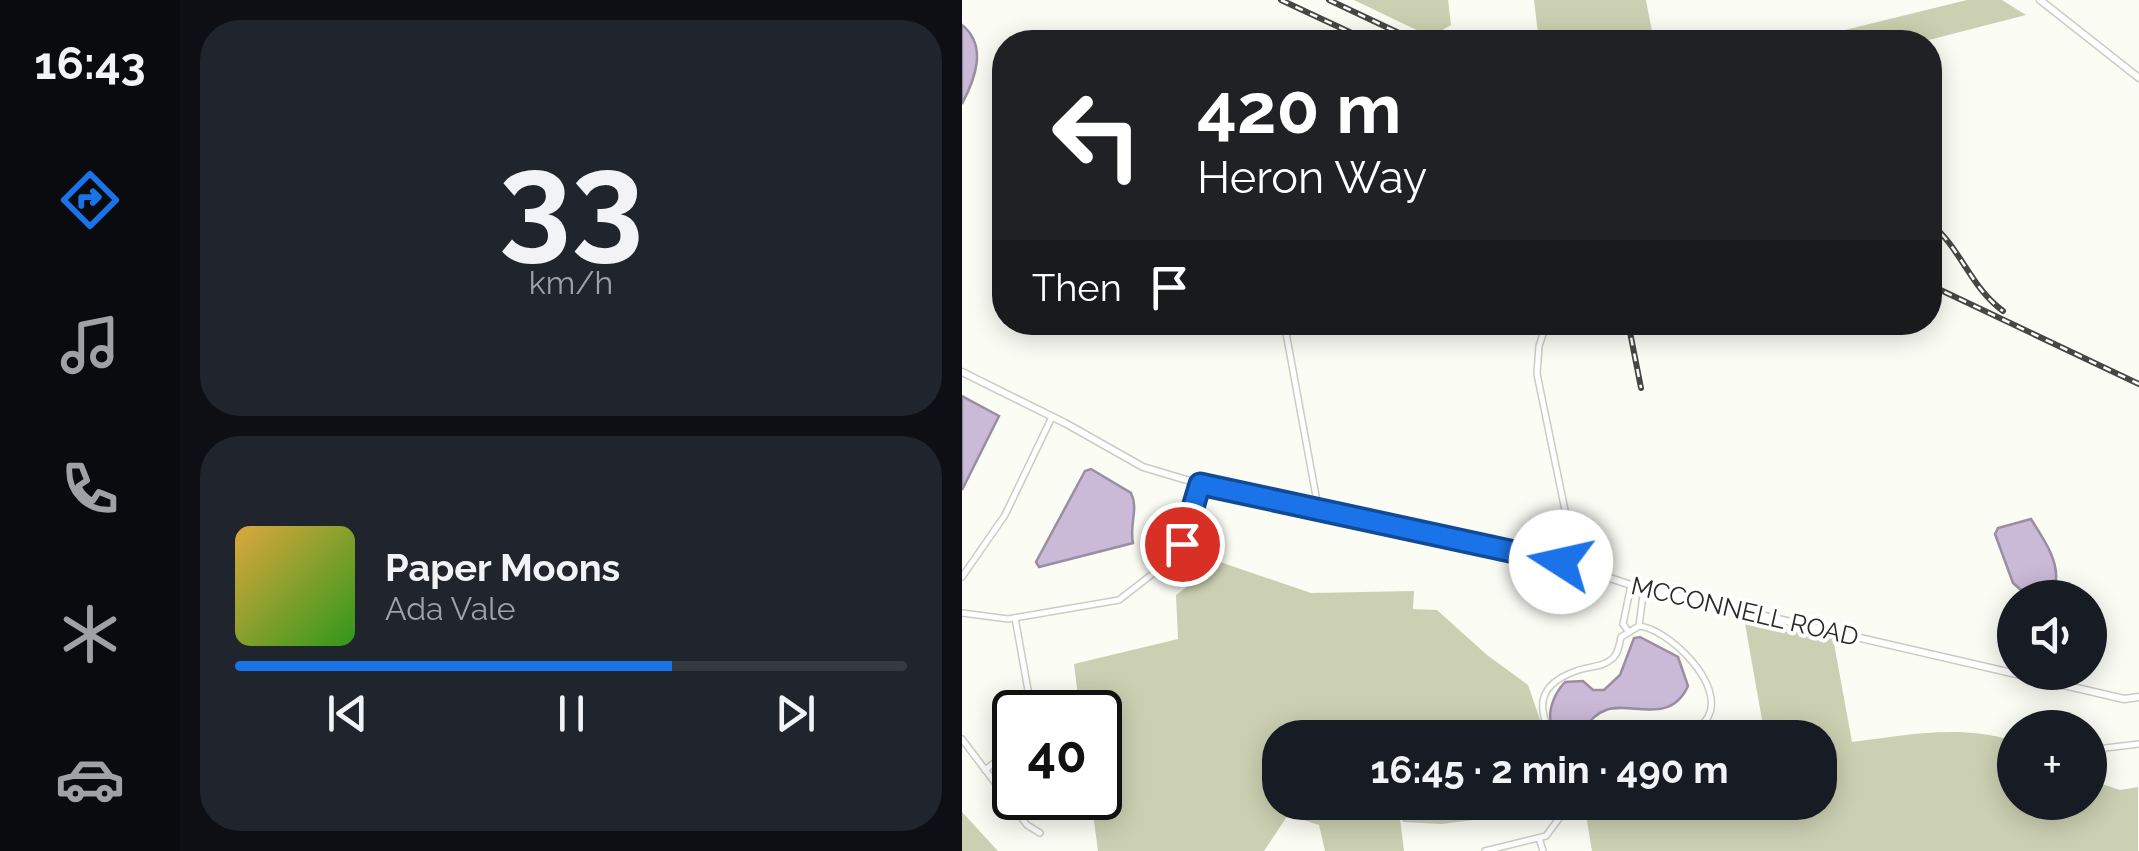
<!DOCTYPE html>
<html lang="en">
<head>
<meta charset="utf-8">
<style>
	:root { --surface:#171b24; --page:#20242c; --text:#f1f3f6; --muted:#9ea1a6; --line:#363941; --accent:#1a73e8 }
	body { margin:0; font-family:Raleway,sans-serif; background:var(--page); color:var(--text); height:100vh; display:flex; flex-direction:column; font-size:38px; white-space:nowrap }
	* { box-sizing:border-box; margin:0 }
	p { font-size:32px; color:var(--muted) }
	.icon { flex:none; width:55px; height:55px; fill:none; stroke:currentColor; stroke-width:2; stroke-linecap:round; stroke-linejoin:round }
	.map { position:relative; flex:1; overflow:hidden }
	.panel { display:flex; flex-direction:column; gap:20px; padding:20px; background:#0d0f14; width:782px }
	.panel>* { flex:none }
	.guide { position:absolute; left:30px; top:30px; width:950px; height:305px; border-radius:40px; box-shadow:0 5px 25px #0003; background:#202124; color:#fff; overflow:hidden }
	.tools { position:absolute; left:1035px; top:580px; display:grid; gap:20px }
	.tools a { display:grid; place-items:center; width:110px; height:110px; border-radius:50%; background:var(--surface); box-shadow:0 5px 25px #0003; font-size:50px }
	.speed { position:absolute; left:30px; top:690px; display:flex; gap:20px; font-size:50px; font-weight:700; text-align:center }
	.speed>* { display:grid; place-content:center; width:130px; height:130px; border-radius:50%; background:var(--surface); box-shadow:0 5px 25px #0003; line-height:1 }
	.speed .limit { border:5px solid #111; border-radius:15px; background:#fff; color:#111 }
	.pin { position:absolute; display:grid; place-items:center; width:85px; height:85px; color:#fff; margin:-42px; border:5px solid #fff; border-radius:50%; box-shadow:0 2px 10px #0007 }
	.me { position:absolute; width:110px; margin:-55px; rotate:280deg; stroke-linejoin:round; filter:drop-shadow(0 0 8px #0008) }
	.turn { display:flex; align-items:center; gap:35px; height:210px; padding:0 40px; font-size:45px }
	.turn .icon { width:130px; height:130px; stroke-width:2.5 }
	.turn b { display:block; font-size:70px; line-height:85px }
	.then { display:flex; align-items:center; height:95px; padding:0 40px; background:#0003; gap:20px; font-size:38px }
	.panel .tile { flex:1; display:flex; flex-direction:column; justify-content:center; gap:15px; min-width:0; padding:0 35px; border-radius:40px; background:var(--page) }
	.panel .dial { align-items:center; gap:0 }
	.dial b { font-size:130px; line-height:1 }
	.song { display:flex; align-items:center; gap:30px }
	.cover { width:120px; height:120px; border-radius:15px; background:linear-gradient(135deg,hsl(40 70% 55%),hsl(110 70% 35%)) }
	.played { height:10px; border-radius:5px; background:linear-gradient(90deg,var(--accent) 65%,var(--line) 65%) }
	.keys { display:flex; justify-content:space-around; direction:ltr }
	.trip { position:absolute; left:300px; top:720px; width:575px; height:100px; border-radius:40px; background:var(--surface); box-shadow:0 5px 25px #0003; font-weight:700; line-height:100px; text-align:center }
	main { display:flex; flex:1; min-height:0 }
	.tabs { display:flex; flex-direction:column; width:180px; justify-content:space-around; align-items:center; background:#090b0e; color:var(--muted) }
	.tabs .icon { width:70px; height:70px }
	.tabs .active { color:var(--accent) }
	.tabs b { font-size:45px; color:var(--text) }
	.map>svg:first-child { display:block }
	.green { fill:#ccd0b2 }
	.water { fill:#cab9d7; stroke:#9a8ea2; stroke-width:2.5 }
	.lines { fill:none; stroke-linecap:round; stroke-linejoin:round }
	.street-casing { stroke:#cbccc4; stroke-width:8 }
	.secondary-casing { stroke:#cbccc4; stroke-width:9 }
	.street { stroke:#fff; stroke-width:5 }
	.secondary { stroke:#fff; stroke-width:6 }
	.rail-casing { stroke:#464642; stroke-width:6 }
	.rail { stroke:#fff; stroke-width:2.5; stroke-dasharray:8; stroke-linecap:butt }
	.route-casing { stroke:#114b97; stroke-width:25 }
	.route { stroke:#1a73e8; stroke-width:18 }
	.labels { text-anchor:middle; stroke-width:8; stroke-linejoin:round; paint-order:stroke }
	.street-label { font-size:25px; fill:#292926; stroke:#fff }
</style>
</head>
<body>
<main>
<nav class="tabs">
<b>16:43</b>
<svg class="icon active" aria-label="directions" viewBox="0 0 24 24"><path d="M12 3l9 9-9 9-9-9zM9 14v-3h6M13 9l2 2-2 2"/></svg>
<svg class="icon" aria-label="music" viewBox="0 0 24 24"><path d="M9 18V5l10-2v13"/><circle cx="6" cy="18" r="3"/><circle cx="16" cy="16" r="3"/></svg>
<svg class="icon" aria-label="phone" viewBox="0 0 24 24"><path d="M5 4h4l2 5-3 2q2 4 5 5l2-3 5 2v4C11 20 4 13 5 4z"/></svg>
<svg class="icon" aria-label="climate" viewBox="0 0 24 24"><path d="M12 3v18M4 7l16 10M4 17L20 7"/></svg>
<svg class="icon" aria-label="car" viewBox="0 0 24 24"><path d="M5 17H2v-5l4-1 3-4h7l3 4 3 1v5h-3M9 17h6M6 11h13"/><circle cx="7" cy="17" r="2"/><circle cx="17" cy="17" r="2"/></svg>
</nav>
<section class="panel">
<div class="tile dial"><b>33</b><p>km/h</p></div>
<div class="tile">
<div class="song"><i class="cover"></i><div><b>Paper Moons</b><p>Ada Vale</p></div></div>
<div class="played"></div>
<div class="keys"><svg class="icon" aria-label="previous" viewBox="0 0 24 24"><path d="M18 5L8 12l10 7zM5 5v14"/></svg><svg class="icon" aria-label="pause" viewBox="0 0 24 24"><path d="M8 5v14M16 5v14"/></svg><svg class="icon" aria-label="next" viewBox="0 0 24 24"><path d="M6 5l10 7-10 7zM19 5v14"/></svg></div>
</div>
</section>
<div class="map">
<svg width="1177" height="851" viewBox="0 0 1177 851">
	<rect width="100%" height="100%" fill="#fbfcf4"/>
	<g class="green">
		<path d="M392 0H486L489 25 469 37Z"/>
		<path d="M572 0H684L692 42H577Z"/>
		<path d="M1005 0H1040L1064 15 959 42H834Z"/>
		<path d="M258 562 349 593 452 591 451 609 475 610 525 655 566 685 584 737 318 738V802L585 803 573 812 480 824 441 822 436 803 442 851H363L357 825 326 815 302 851H136L129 798H138V712H118L112 664 216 639 214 595Z"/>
		<path d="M782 618 871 638 890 742C946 735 997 724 1052 741V802H1128V780L1158 790 1176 787V851H630L622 803 858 802V738L803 737Z"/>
		<path d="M0 812 36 851H0Z"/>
	</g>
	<g class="water">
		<path d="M0 25C26 46 13 79 0 104Z"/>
		<path d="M0 396 37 416 0 490Z"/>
		<path d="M129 469 169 493C177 509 167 524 171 543L77 567 74 562 123 471Z"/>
		<path d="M1069 519C1080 537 1096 558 1094 580L1059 590 1051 583 1033 534 1036 528Z"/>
		<path d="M678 637 716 657 726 686C708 726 669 701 644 710 630 715 624 728 613 737 578 738 585 701 603 682L621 681 631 690H642L658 675 672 638Z"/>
	</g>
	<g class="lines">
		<defs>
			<g id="street">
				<path d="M322 322 356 507"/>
				<path d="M585 322 577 346 575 374 604 515 599 562"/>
				<path d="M0 577 43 515 90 417"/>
				<path d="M0 613 46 619 157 600 202 565 221 544 238 484"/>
				<path d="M53 618 70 712"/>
				<path d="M677 626C707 629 764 685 746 717 741 726 730 732 722 738"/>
				<path d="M677 626 682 587"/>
				<path d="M667 632 661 624 669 585"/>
				<path d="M591 738C573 706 577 684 614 671 626 666 641 668 651 658 657 652 657 645 659 637L677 626"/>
				<path d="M0 739 65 825 78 833"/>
				<path d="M23 770 52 747"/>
				<path d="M1130 791 1131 764 1143 748 1177 744"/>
				<path d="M577 838 581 851"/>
				<path d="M523 851 584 836 604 809 605 802"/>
			</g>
			<g id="secondary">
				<path d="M1078 0 1177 78"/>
				<path d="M0 372 103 423 181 467 238 484 599 562 669 585 1162 699 1177 697"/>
			</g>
		</defs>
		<use href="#street" class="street-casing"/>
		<use href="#secondary" class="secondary-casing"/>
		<use href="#street" class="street"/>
		<use href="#secondary" class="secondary"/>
		<defs>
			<g id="rail">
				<path d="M319 0 409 42"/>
				<path d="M367 0 456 42"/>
				<path d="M968 223C999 248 1008 287 1041 311"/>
				<path d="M968 285 1177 384"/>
				<path d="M666 322 679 388"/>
			</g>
		</defs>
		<use href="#rail" class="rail-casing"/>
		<use href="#rail" class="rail"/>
	</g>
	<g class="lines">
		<defs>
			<path id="route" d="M220 544 238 484 599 562"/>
		</defs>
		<use href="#route" class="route-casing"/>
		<use href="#route" class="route"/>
	</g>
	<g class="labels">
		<g class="street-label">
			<text transform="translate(783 611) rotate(13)" y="9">MCCONNELL ROAD</text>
		</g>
	</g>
</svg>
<div class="tools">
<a><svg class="icon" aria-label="sound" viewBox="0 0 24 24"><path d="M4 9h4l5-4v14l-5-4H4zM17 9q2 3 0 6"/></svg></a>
<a>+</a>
</div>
<div class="speed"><div class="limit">40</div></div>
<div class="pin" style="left:220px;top:544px;background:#d93025"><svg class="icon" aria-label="arrive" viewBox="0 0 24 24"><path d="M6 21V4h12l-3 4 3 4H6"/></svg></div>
<svg class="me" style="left:599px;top:562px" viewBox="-20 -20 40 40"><circle r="19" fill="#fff"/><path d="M0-13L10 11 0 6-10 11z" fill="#1a73e8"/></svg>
<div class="trip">16:45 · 2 min · 490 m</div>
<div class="guide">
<div class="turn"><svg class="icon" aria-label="left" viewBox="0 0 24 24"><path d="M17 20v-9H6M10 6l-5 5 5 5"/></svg><div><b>420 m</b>Heron Way</div></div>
<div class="then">Then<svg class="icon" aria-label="arrive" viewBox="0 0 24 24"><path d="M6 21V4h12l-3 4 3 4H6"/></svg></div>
</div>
</div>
</main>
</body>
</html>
